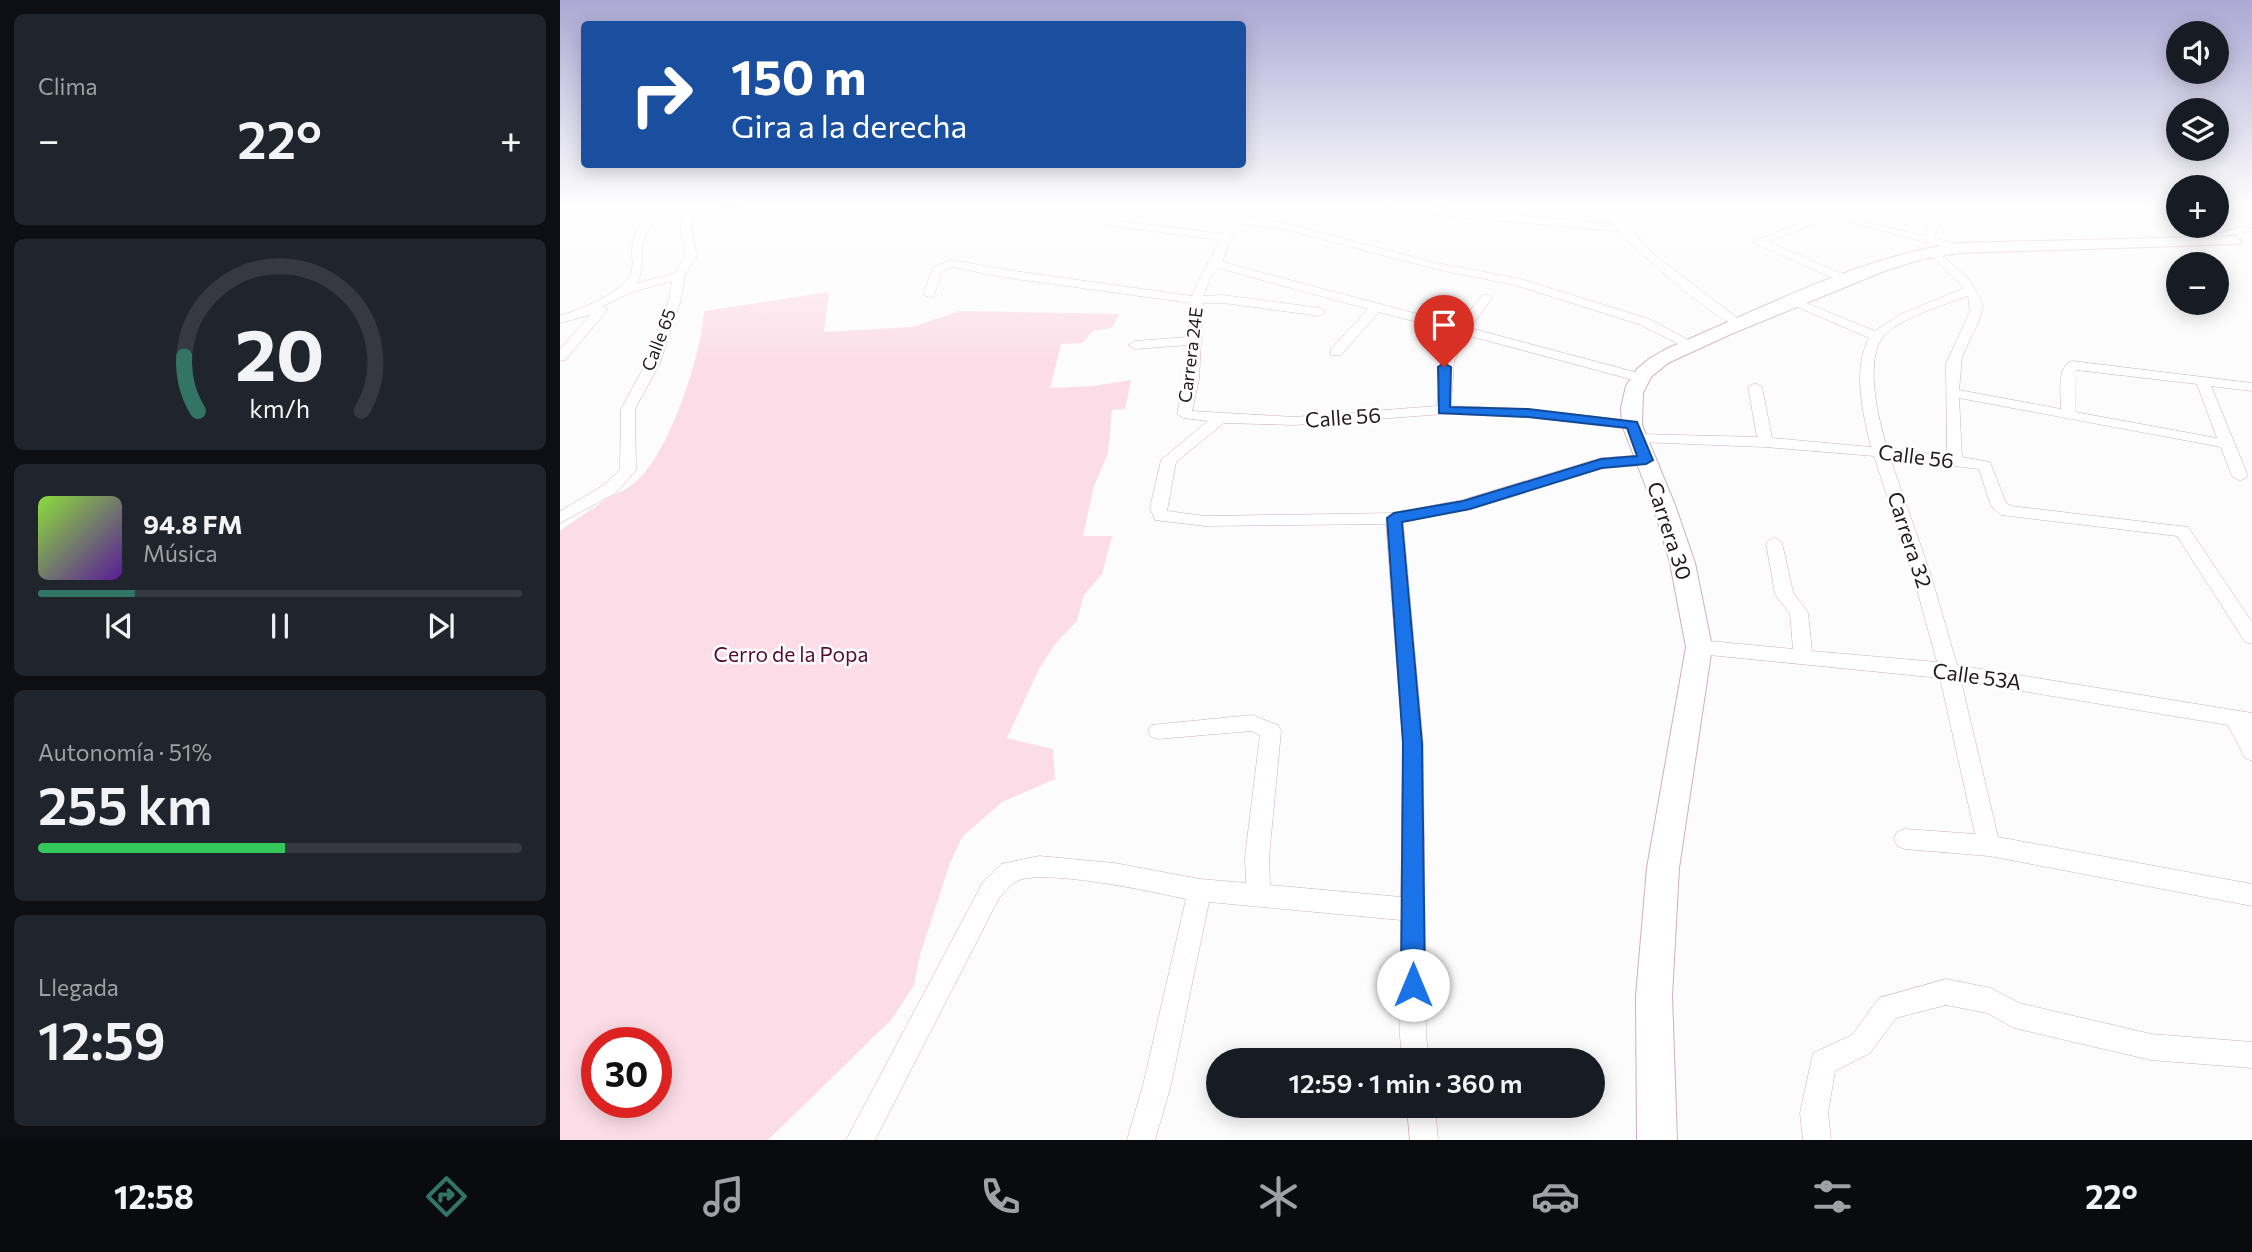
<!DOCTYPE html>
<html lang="es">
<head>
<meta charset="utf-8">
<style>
	:root { --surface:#171b24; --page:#20242c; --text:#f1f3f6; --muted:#9ea1a6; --line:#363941; --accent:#327567 }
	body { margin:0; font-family:Commissioner,sans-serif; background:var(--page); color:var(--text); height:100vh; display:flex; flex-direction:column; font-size:26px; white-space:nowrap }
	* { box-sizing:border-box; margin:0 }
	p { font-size:23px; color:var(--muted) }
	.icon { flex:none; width:38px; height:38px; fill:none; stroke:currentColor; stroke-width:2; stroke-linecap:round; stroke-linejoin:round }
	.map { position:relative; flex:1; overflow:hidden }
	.sheet { display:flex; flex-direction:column; gap:14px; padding:14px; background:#0d0f14; width:560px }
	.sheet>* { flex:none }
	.banner { position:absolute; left:21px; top:21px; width:665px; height:147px; border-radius:7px; box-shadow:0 4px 18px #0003; background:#1a4fa0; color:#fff; overflow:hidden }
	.tools { position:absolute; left:1606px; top:21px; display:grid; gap:14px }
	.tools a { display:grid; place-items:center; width:63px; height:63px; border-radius:50%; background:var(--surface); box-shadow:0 4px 18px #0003; font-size:35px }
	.speed { position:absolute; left:21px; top:1027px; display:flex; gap:14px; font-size:35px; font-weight:700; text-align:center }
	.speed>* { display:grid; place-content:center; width:91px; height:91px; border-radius:50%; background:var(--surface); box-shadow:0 4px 18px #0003; line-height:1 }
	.speed .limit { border:10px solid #d22; background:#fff; color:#111 }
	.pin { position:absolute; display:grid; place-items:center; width:60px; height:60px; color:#fff; margin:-72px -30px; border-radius:50% 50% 50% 0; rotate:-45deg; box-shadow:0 0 7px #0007 }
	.pin .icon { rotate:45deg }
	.me { position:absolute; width:77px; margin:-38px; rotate:0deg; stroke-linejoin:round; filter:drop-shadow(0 0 5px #0008) }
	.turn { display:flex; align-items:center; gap:24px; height:147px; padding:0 35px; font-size:32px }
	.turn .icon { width:91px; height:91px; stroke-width:2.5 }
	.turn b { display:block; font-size:49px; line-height:60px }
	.big { font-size:52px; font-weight:600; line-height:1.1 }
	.sheet .tile { flex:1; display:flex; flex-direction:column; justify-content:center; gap:10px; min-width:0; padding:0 24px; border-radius:10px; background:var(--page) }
	.sheet .dial { align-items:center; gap:0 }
	.dial svg { height:182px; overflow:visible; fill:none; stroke:var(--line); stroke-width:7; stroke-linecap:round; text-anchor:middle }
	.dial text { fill:var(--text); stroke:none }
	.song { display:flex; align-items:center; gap:21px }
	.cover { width:84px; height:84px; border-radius:10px; background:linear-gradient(135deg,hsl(90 70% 55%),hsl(270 70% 35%)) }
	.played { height:7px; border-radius:4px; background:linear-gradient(90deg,var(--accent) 20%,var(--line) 20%) }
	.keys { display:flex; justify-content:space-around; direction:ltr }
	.heat { display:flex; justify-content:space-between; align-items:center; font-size:38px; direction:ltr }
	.charge { height:10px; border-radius:5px; background:linear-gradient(90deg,#34c759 51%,var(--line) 0) }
	.trip { position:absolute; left:646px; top:1048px; width:399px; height:70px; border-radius:35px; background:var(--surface); box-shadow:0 4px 18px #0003; font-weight:600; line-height:70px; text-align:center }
	.tab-bar { display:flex; height:112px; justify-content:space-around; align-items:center; background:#090b0e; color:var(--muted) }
	.tab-bar .icon { width:49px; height:49px }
	.tab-bar .selected { color:var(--accent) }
	.tab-bar b { font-size:32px; color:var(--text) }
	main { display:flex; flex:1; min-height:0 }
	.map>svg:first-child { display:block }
	.green { fill:#fcdde7; fill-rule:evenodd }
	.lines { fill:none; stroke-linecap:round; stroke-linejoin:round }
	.street-casing { stroke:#d5aeba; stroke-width:1 }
	.secondary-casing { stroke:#d5aeba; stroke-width:2 }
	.street { fill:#fff; fill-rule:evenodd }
	.secondary { fill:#fff; fill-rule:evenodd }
	.route { fill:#1a73e8; stroke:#114b97; stroke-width:2 }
	.labels { text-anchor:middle; stroke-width:5; stroke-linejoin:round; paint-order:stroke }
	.far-street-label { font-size:18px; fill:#25171b; stroke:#fff }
	.street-label { font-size:21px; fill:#25171b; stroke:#fff }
	.park-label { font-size:21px; fill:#580930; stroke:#fff }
</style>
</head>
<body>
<main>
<section class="sheet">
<div class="tile"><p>Clima</p>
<div class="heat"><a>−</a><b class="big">22°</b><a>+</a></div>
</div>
<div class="tile dial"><svg viewBox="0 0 100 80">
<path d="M14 69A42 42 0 1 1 86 69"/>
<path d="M14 69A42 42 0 0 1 8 45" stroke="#327567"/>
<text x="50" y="56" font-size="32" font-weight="700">20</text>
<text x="50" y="72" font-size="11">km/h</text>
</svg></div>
<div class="tile">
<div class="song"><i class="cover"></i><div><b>94.8 FM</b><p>Música</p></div></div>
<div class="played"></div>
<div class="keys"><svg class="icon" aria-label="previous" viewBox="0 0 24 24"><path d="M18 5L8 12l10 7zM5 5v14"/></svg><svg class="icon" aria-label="pause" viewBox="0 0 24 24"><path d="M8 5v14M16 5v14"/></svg><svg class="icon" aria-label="next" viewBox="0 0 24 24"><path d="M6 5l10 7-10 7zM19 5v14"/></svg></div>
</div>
<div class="tile"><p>Autonomía · 51%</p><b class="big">255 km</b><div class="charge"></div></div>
<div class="tile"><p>Llegada</p><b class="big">12:59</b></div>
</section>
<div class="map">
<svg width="1692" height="1140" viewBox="0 0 1692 1140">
	<rect width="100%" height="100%" fill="#fcfcfc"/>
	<path class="green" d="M269 292 264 332 352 327 400 311 559 314 552 328 533 331 522 343 501 344 490 388 533 386 571 380 565 409 552 410 548 453 534 486 523 536H552L542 574 524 595 517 621 496 643 479 669 447 738 493 749 495 779 442 802 402 837 390 863 360 955 354 985 332 1019 208 1140H0V531C16 520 33 508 50 497 57 493 66 490 73 484 108 458 142 354 144 311ZM37 1043H96V1102H37Z"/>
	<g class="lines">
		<defs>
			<g id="street">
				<path d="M95 205H106C97 217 86 229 83 244 79 261 86 264 77 283L115 273 125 256 120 225 130 205H140L137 209 246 205 241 208 133 216 131 230 137 256 125 275 121 299 100 363 75 409 76 470 56 493 0 523V511L44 485 60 469 61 409 86 363 109 299 112 281 72 292 43 306 48 309 46 312 5 360 0 361V349L30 315 0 323V315C20 311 66 291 72 270 74 263 71 255 72 248 73 232 85 217 95 205Z"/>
				<path d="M685 205H696L687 218 720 222 876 263 961 279 1089 319 1138 345 1131 349 1126 348 1081 325 955 285 875 269 720 228 682 224 671 238 662 262 899 325 922 295H930L932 298 910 328 1086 375 1088 378 1081 382 906 335 894 362 891 406 968 409 1072 421 1079 425 1072 429 968 417 884 414 734 425 664 423 616 462 607 511 645 516 834 513 902 500 1041 458 1086 455 1094 460 1086 465 1042 468 910 509 843 522 863 743 866 1036 869 1060H842L840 1036 841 920 649 902 611 1085 595 1140H567L583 1085 626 899C594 892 480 867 455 882 449 886 444 893 439 898L315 1140H286L423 882 441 864 479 856 554 863 640 879 686 883 685 857 700 735 691 731 598 739 591 737 588 731 591 725 692 715 718 725 721 731 709 857 710 885 841 897 843 743 826 524 645 526 595 520 590 508 601 460 648 421 624 418 617 414 625 379 628 345 575 349 568 345 575 341 628 337 631 303 448 278 392 267 382 272 373 298 363 295 373 268 391 260 448 270 632 296C639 275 651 260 659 240L547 225 542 222 547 219 663 234ZM658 268 808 309 771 349V355H781L819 312 895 332 881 362 877 406 734 417 632 411 639 379 643 303H663L760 316 766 312 760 308 663 295 644 296 650 278Z"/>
				<path d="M820 205H851L1052 224 1038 205H1049L1092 253 1184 323 1182 326C1163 329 1075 249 1058 231L895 217Z"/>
				<path d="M1245 205H1259L1284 215 1293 205H1304L1293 219 1364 236 1378 205 1603 206 1598 209H1386L1374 238 1403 246V250L1399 251 1271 217 1208 242 1290 277 1292 280 1286 284 1192 242 1262 214Z"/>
				<path d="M1692 225V231L1659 237 1654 234Z"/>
				<path d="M1373 248 1410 280 1423 305 1420 318 1402 357 1399 390 1501 409C1501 394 1496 367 1512 361L1692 383V391L1651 386 1688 476 1680 481 1672 476 1661 447 1399 398 1402 457 1430 462 1446 503 1451 506 1628 527 1692 622V644L1685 642 1617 536 1441 515 1431 506 1419 469 1330 458 1370 572 1397 665 1692 713V761L1685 758 1668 725 1401 681 1438 837 1692 884V906L1429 856 1345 849 1337 846 1334 839 1337 832 1345 829 1415 834 1380 678 1139 654 1132 652 1130 647 1132 642 1139 640 1233 649 1230 614 1215 594 1206 543 1214 537 1222 543 1233 592 1248 613 1252 651 1377 662 1352 572 1314 456 1205 447 1078 442 1071 438 1078 434 1197 437 1188 387 1195 383 1202 387 1212 438 1311 447C1303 414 1292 370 1309 338L1226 302 1236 299 1315 331 1341 314 1404 288 1369 253V249ZM1408 296 1410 311 1386 364 1387 456 1327 448C1319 421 1305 366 1321 340 1333 320 1386 304 1408 296ZM1516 370 1637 384 1657 438 1515 412Z"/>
				<path d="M1386 979 1431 988 1459 1003 1591 1034 1692 1042V1068L1591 1060 1454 1028 1427 1013 1386 1005 1336 1018 1310 1053 1275 1071 1268 1113 1271 1140H1243L1240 1113 1253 1053 1292 1035 1319 998Z"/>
				<path d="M847 1106H875L878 1140H850Z"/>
			</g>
			<g id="secondary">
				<path d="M1589 205H1608L1619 210V220Z"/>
				<path d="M1674 236 1682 241 1679 244 1399 253 1363 259 1327 270 1171 334 1108 363 1091 377 1083 393 1082 425 1115 505 1135 563 1152 647 1119 868 1112 996 1117 1140H1077L1076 996 1087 868 1126 647 1110 563 1093 505 1062 425 1061 408 1066 386 1077 369 1089 359 1106 349C1196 311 1303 255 1399 243Z"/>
			</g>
		</defs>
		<use href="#street" class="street-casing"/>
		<use href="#secondary" class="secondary-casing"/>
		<use href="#street" class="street"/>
		<use href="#secondary" class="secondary"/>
	</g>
	<linearGradient id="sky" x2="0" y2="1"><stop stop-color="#aba8d4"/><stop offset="0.56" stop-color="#fefefe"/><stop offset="1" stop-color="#fefefe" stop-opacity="0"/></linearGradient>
	<rect width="1692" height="365" fill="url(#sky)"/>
	<path class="route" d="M884 363 891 367 890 407 968 409 1077 422 1093 460 1086 464 1042 468 910 509 842 522 862 743 865 985 861 994 853 997 845 994 841 985 843 743 827 518 834 513 903 501 1041 459 1077 456 1067 428 968 417 879 413 878 367Z"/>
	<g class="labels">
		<g class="far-street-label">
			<text transform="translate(99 340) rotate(-69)" y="6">Calle 65</text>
			<text transform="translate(631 355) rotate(-83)" y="6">Carrera 24E</text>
		</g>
		<g class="street-label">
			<text transform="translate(783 418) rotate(-4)" y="7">Calle 56</text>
			<text transform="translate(1356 457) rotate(7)" y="7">Calle 56</text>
			<text transform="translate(1109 531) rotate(72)" y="7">Carrera 30</text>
			<text transform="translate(1349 540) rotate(72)" y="7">Carrera 32</text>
			<text transform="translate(1417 677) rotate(8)" y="7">Calle 53A</text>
		</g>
		<g class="park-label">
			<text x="231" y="662">Cerro de la Popa</text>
		</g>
	</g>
</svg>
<div class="tools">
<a><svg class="icon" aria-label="sound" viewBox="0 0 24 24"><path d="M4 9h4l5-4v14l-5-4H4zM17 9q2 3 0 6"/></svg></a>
<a><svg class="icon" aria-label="layers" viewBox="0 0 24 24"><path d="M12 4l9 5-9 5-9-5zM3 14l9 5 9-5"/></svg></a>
<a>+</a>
<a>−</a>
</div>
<div class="speed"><div class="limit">30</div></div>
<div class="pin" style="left:884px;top:367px;background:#d93025"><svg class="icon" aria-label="arrive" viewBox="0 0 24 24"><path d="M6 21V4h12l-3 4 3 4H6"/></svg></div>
<svg class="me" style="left:853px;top:985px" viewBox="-20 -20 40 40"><circle r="19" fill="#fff"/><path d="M0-13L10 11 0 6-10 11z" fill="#1a73e8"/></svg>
<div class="trip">12:59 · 1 min · 360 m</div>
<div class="banner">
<div class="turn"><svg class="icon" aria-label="right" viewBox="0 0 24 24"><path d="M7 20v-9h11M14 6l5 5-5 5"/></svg><div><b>150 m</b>Gira a la derecha</div></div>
</div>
</div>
</main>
<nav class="tab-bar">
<b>12:58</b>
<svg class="icon selected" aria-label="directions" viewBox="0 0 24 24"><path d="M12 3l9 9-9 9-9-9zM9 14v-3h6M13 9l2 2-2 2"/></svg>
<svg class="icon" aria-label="music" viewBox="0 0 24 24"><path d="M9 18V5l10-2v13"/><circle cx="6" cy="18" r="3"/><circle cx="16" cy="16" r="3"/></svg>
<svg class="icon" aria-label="phone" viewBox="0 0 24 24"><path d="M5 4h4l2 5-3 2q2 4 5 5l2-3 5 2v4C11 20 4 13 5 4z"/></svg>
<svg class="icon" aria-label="climate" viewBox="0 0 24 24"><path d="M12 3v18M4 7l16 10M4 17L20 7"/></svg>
<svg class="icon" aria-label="car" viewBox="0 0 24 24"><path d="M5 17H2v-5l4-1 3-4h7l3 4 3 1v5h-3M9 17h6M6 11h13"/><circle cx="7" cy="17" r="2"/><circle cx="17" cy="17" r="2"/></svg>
<svg class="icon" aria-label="filters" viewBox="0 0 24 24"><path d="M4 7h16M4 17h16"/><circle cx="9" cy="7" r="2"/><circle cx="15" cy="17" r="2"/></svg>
<b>22°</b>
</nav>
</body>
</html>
